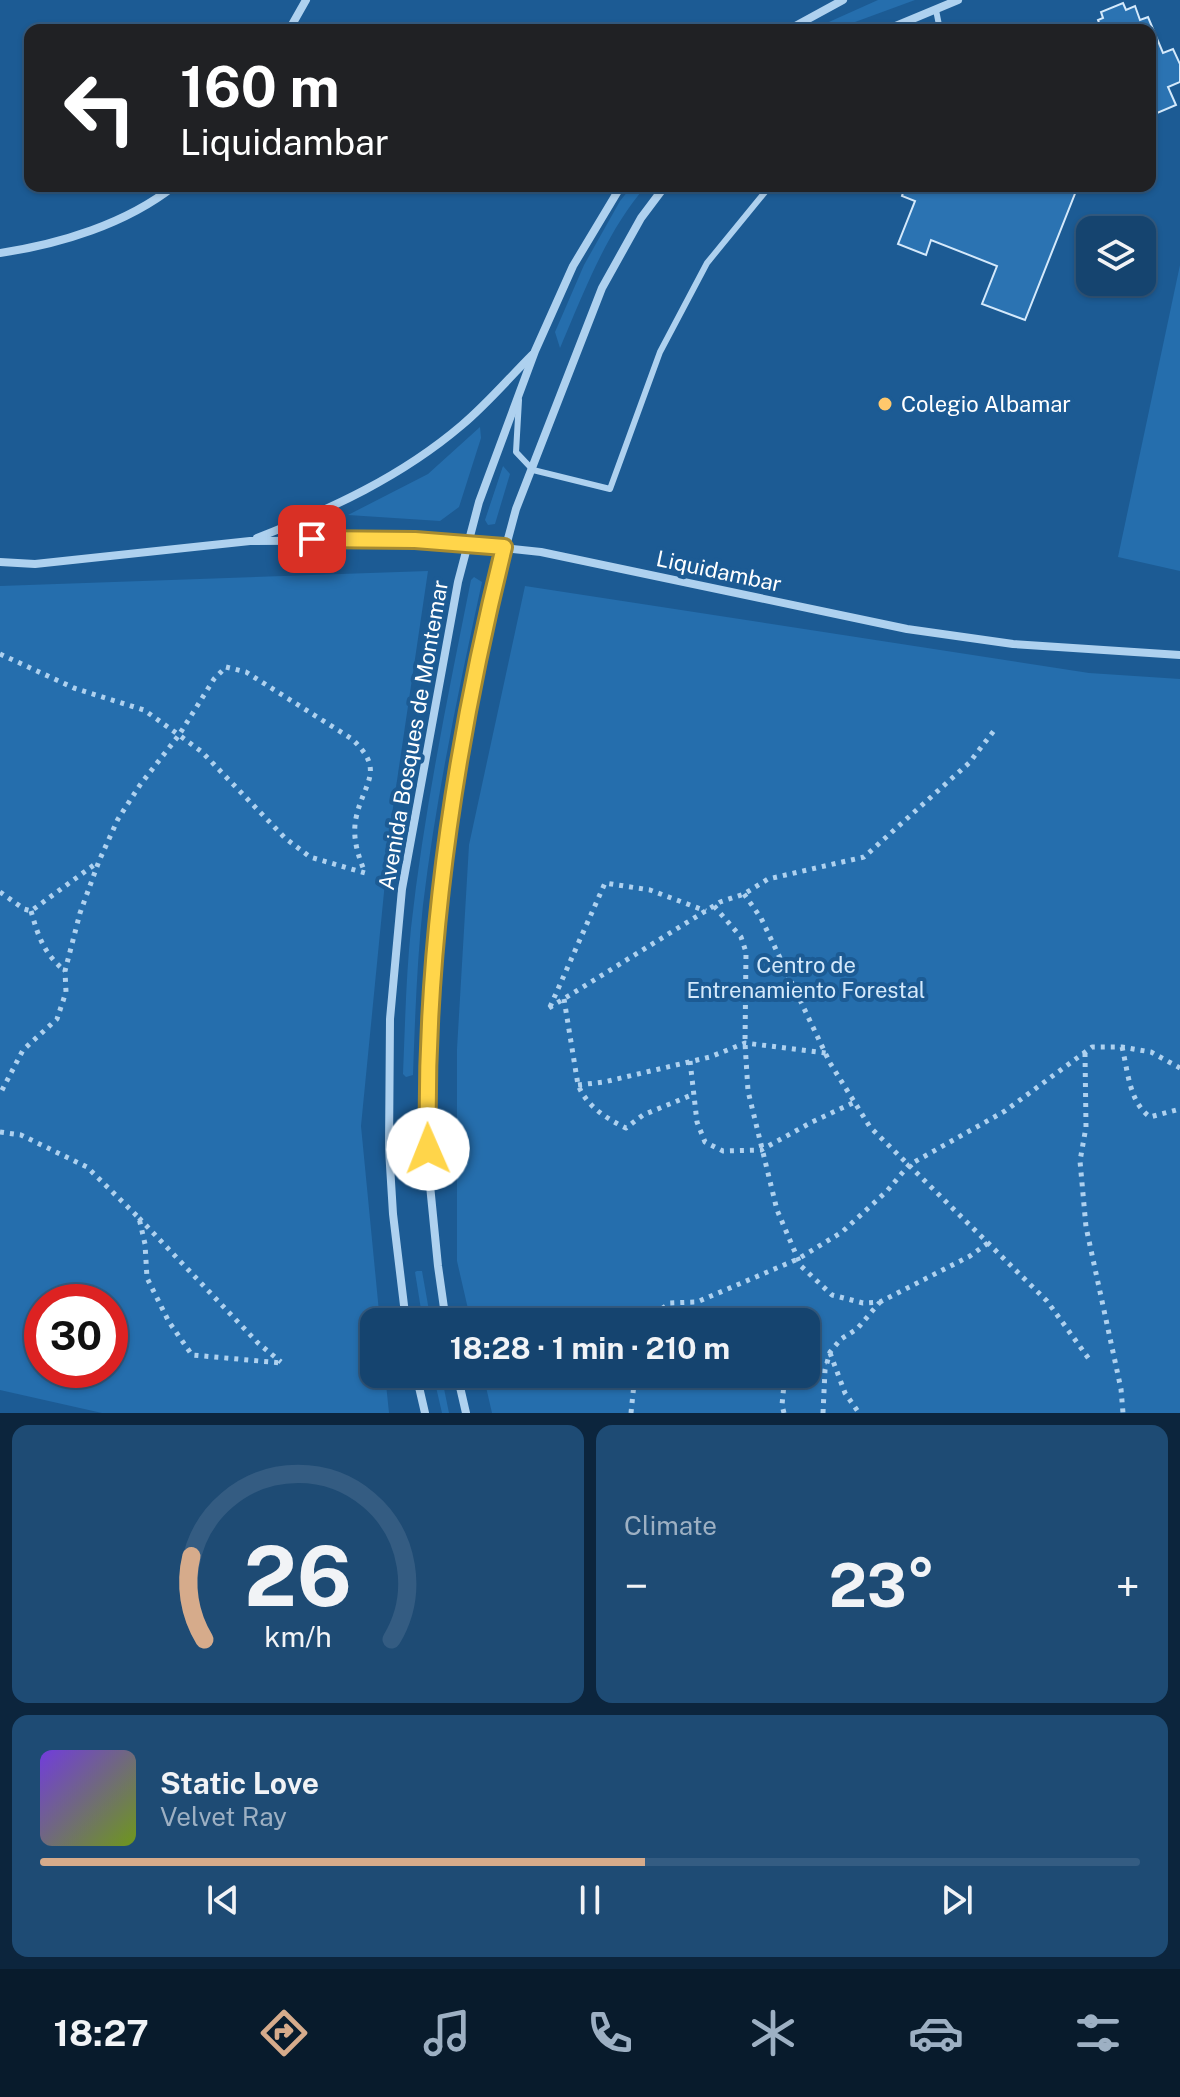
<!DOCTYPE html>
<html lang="en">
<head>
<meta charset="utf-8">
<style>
	:root { --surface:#15446f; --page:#1e4b74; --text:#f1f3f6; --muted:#9db0c3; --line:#345c82; --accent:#d6ab8b }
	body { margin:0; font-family:"Public Sans",sans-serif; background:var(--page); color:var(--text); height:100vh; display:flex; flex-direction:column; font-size:30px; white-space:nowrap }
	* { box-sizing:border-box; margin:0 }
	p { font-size:26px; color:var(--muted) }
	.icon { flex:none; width:44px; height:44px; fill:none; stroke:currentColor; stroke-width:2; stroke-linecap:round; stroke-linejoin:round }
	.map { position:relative; height:1413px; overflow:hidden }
	.panel { display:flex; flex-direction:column; gap:12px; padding:12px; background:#0c253d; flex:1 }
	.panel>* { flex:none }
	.top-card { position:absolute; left:24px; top:24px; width:1132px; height:168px; border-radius:16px; box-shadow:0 2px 6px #0004,0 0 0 2px var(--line); background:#202124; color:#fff; overflow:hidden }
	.controls { position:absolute; left:1076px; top:216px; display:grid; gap:16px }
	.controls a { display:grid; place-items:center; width:80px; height:80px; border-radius:16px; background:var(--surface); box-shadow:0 2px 6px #0004,0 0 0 2px var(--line); font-size:40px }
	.speed { position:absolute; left:24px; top:1284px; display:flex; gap:16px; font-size:40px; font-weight:700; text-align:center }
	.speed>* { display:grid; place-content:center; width:104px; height:104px; border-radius:50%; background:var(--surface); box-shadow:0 2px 6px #0004,0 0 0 2px var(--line); line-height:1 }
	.speed .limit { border:12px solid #d22; background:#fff; color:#111 }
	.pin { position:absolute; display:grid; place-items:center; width:68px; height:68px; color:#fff; margin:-34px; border-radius:16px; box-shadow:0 4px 12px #0006 }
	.me { position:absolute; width:88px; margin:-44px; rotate:359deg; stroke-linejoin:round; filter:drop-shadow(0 0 6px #0008) }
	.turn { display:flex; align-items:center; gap:28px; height:168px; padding:0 24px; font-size:36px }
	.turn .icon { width:104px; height:104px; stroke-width:2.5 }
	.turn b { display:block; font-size:56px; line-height:68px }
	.big { font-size:60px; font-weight:700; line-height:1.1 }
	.panel .tile { flex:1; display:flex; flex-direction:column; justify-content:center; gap:12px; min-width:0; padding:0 28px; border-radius:16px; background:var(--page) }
	.panel .dial { align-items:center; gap:0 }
	.dial svg { height:208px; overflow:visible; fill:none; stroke:var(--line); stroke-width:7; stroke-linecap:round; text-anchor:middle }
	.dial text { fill:var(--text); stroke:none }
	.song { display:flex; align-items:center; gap:24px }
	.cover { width:96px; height:96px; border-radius:12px; background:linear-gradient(135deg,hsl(260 70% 55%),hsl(80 70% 35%)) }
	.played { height:8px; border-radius:4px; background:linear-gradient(90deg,var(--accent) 55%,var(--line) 55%) }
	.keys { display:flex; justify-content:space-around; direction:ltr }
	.heat { display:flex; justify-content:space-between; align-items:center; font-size:44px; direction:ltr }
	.panel .tiles { flex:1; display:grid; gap:12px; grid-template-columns:1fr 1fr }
	.tile:last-child { grid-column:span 2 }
	.trip { position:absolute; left:360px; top:1308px; width:460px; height:80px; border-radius:16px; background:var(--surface); box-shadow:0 2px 6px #0004,0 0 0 2px var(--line); font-weight:700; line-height:80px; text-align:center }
	.menu { display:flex; height:128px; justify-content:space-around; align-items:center; background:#081b2c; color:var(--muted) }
	.menu .icon { width:56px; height:56px }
	.menu .current { color:var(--accent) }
	.menu b { font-size:36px; color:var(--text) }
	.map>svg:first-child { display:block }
	.green { fill:#256ead; fill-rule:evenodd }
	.building { fill:#2b73b2; stroke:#d4e9fb; stroke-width:2 }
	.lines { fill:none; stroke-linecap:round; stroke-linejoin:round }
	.path { stroke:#aed1ef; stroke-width:5; stroke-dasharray:4 6; stroke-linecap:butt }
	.service { stroke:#aed1ef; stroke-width:6 }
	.minor { stroke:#aed1ef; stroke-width:8 }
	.route-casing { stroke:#a68a30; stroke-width:20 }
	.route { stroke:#ffd54a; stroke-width:14 }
	.poi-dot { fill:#ffc86c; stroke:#1c5b94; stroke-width:3 }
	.labels { text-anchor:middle; stroke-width:8; stroke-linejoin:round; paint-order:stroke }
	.poi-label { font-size:22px; fill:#fff; stroke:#1c5b94; text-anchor:start }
	.street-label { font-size:22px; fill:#fff; stroke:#1c5b94 }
	.park-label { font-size:22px; fill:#d4e9fb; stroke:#1c5b94 }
</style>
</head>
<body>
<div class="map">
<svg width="1180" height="1413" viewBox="0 0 1180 1413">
	<rect width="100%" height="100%" fill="#1c5b94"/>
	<g class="green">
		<path d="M878 0H915L855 22 841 30H811Z"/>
		<path d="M632 186H646C606 232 584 292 560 348L555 332 584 265 620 201Z"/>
		<path d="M1180 265V571L1118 557Z"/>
		<path d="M480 427 481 438 459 507 440 521 348 515 428 474Z"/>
		<path d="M503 466 510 474 495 524 488 525 485 520Z"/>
		<path d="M428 571 391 821 361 1126 380 1322H374V1374H385L389 1413H102L0 1390V586ZM110 1302V1370H42V1302Z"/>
		<path d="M474 577 482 582C459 688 436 797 423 905 417 961 415 1018 413 1075L406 1077 403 1074C405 1026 406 977 411 928 424 811 448 695 471 580Z"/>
		<path d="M525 586 1089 673 1180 679V1413H492L483 1374H806V1322H471L457 1261V1049L469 845Z"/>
		<path d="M417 1271H422L431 1322H423L415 1272Z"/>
		<path d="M433 1374H441L449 1413H442Z"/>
	</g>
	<g class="building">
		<path d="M1123 3 1126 10 1135 6 1140 20 1148 17 1163 53 1173 49 1180 64V82L1168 87 1176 105 1150 116V30H1102L1098 20 1103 18 1101 12Z"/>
		<path d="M905 186H1078L1025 320 982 304 997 266 931 240 926 255 898 244 915 201 902 196Z"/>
	</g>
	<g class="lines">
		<g class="path">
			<path d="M0 654 74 688 144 710 179 735 140 785 118 819 99 861 80 913 65 971 66 992 57 1019 23 1050 0 1094"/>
			<path d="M226 667 246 672 352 739C386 771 364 781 356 818 352 838 358 855 365 873L310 857 285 838 202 752 179 735 214 679Z"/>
			<path d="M0 892 24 909 31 911 98 862"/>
			<path d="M744 894 761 918 830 1063 870 1127 1047 1301 1089 1359"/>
			<path d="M714 906 741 937 746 952 745 1043 748 1091 777 1210 801 1266 832 1295 863 1303 880 1302 970 1256 988 1243"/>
			<path d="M31 911C38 936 44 954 65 971"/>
			<path d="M564 999 578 1085C587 1106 605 1118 626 1128L643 1115 694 1094"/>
			<path d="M550 1007 605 883 650 890 706 911"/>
			<path d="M549 1008 720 902 744 894 768 879 864 857 969 763 996 728"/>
			<path d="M1122 1047C1128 1071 1129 1102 1150 1117L1180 1109"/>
			<path d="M1085 1053 1086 1127 1080 1161 1086 1227 1121 1389 1123 1413"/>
			<path d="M690 1061 697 1122 705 1142 723 1151 761 1150 812 1122 855 1102"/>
			<path d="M578 1085 604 1082 710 1057 745 1043 826 1053"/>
			<path d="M0 1132 21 1135 87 1167 139 1218 145 1244 147 1278 169 1322 192 1355 282 1363"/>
			<path d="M139 1218 258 1343 281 1362"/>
			<path d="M652 1316 670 1322"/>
			<path d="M648 1322 651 1316 670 1303 697 1302 798 1259 842 1232 887 1191 909 1165 1005 1111 1092 1047H1122L1151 1052 1180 1068"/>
			<path d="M830 1353 845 1393 859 1413"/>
			<path d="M806 1359 827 1362"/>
			<path d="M631 1413 635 1374"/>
			<path d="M784 1413 782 1405 785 1374"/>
			<path d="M823 1413 825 1370 830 1352 841 1339 857 1329 880 1302"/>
		</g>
		<g class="service">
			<path d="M936 10 940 30"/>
			<path d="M519 400 516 452 533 470 610 489 660 352 707 263 770 186"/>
		</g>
		<g class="minor">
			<path d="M289 30 306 0"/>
			<path d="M788 30 843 0"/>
			<path d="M886 30 958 0"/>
			<path d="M0 253C60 244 126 224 174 186"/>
			<path d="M257 538C331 509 401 477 462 425 487 404 509 378 532 355"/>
			<path d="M0 562 35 564 250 541 415 540 467 544 541 552 907 629 1013 644 1180 655"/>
			<path d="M406 1322 393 1214 389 1149 390 1019 402 889 458 582 479 502 535 351 573 266 621 186"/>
			<path d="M446 1322 438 1266 428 1165 427 1104 432 965 447 831 458 768 495 587 516 509 602 288 641 218 665 186"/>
			<path d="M416 1374 425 1413"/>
			<path d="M457 1374 466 1413"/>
		</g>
	</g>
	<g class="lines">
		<defs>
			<path id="route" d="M312 539 415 540 504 547C455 744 424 946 428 1149"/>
		</defs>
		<use href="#route" class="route-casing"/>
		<use href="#route" class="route"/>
	</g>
	<circle class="poi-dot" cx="885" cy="404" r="8"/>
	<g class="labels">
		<g class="poi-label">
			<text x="901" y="412">Colegio Albamar</text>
		</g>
		<g class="street-label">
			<text transform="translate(719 571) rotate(12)" y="8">Liquidambar</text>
			<text transform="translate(413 735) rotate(-80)" y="8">Avenida Bosques de Montemar</text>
		</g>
		<g class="park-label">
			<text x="806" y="973">Centro de<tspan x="806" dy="25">Entrenamiento Forestal</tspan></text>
		</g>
	</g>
</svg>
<div class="controls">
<a><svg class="icon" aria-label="layers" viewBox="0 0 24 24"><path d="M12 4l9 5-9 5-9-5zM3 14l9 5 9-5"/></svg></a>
</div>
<div class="speed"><div class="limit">30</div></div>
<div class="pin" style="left:312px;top:539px;background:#d93025"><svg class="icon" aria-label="arrive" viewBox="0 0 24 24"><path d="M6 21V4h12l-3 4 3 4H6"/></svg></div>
<svg class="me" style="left:428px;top:1149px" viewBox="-20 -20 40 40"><circle r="19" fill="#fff"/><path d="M0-13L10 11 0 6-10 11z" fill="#ffd54a"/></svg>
<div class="trip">18:28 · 1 min · 210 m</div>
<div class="top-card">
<div class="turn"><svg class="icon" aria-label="left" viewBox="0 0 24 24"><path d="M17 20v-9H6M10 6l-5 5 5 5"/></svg><div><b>160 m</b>Liquidambar</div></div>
</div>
</div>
<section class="panel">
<div class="tiles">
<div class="tile dial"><svg viewBox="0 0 100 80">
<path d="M14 69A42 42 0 1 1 86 69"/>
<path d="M14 69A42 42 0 0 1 9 37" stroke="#d6ab8b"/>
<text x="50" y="56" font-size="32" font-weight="700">26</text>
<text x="50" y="72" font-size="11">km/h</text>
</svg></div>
<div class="tile"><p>Climate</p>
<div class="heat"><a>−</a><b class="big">23°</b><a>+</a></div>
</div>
<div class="tile">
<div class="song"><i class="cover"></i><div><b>Static Love</b><p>Velvet Ray</p></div></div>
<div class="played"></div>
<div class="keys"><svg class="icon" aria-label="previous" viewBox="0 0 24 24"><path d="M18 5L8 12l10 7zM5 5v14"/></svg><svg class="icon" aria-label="pause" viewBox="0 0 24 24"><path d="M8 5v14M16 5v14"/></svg><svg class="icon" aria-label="next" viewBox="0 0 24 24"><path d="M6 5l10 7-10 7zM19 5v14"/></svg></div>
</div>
</div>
</section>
<nav class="menu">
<b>18:27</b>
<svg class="icon current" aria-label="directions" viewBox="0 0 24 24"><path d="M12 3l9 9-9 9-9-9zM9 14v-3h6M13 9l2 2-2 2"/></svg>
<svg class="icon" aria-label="music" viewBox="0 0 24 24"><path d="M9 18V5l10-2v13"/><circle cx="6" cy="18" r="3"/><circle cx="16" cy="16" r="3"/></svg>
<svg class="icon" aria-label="phone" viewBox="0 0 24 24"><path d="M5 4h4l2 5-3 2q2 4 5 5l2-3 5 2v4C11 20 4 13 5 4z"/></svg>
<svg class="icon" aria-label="climate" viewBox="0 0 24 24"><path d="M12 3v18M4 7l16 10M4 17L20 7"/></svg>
<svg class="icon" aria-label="car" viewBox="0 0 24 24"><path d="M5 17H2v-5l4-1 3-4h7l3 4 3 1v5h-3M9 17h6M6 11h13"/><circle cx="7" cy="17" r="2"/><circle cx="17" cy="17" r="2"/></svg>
<svg class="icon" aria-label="filters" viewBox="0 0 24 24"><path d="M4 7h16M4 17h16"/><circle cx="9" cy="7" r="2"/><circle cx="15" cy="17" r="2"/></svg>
</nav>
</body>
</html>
